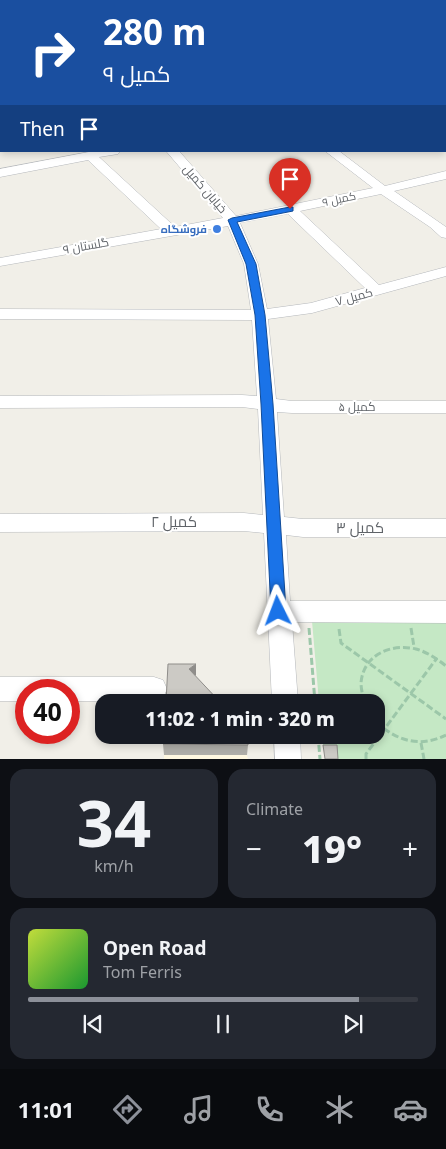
<!DOCTYPE html>
<html lang="en">
<head>
<meta charset="utf-8">
<style>
	:root { --surface:#171b24; --page:#242831; --text:#f1f3f6; --muted:#9ea1a6; --line:#363941; --accent:#8c9099 }
	body { margin:0; font-family:"Noto Sans",Cairo,sans-serif; background:var(--page); color:var(--text); height:100vh; display:flex; flex-direction:column; font-size:19px; white-space:nowrap }
	* { box-sizing:border-box; margin:0 }
	p { font-size:16px; color:var(--muted) }
	.icon { flex:none; width:28px; height:28px; fill:none; stroke:currentColor; stroke-width:2; stroke-linecap:round; stroke-linejoin:round }
	.map { position:relative; height:759px; overflow:hidden }
	.panel { display:flex; flex-direction:column; gap:10px; padding:10px; background:#0d0f14; flex:1 }
	.panel>* { flex:none }
	.guide { position:absolute; left:0px; top:0px; width:446px; height:152px; box-shadow:0 2px 8px #0003; background:#1a4fa0; color:#fff; overflow:hidden }
	.speed { position:absolute; left:15px; top:679px; display:flex; gap:10px; font-size:25px; font-weight:700; text-align:center }
	.speed>* { display:grid; place-content:center; width:65px; height:65px; border-radius:50%; background:var(--surface); box-shadow:0 2px 8px #0003; line-height:1 }
	.speed .limit { border:8px solid #d22; background:#fff; color:#111 }
	.pin { position:absolute; display:grid; place-items:center; width:42px; height:42px; color:#fff; margin:-51px -21px; border-radius:50% 50% 50% 0; rotate:-45deg; box-shadow:0 0 5px #0007 }
	.pin .icon { rotate:45deg }
	.me { position:absolute; width:55px; margin:-28px; rotate:357deg; stroke-linejoin:round; filter:drop-shadow(0 0 4px #0008) }
	.turn { display:flex; align-items:center; gap:18px; height:105px; padding:0 20px; font-size:22px }
	.turn .icon { width:65px; height:65px; stroke-width:2.5 }
	.turn b { display:block; font-size:35px; line-height:42px }
	.then { display:flex; align-items:center; height:48px; padding:0 20px; background:#0003; gap:10px; font-size:19px }
	.big { font-size:38px; font-weight:800; line-height:1.1 }
	.panel .widget { flex:1; display:flex; flex-direction:column; justify-content:center; gap:8px; min-width:0; padding:0 18px; border-radius:15px; background:var(--page) }
	.panel .dial { align-items:center; gap:0 }
	.dial b { font-size:65px; line-height:1 }
	.song { display:flex; align-items:center; gap:15px }
	.cover { width:60px; height:60px; border-radius:8px; background:linear-gradient(135deg,hsl(70 70% 55%),hsl(130 70% 35%)) }
	.played { height:5px; border-radius:2px; background:linear-gradient(90deg,var(--accent) 85%,var(--line) 85%) }
	.keys { display:flex; justify-content:space-around; direction:ltr }
	.heat { display:flex; justify-content:space-between; align-items:center; font-size:28px; direction:ltr }
	.panel .tiles { flex:1; display:grid; gap:10px; grid-template-columns:1fr 1fr }
	.widget:last-child { grid-column:span 2 }
	.trip { position:absolute; left:95px; top:694px; width:290px; height:50px; border-radius:15px; background:var(--surface); box-shadow:0 2px 8px #0003; font-weight:800; line-height:50px; text-align:center }
	.menu { display:flex; height:80px; justify-content:space-around; align-items:center; background:#090b0e; color:var(--muted) }
	.menu .icon { width:35px; height:35px }
	.menu .selected { color:var(--accent) }
	.menu b { font-size:22px; color:var(--text) }
	.map>svg:first-child { display:block }
	.commercial { fill:#fef7e0 }
	.green { fill:#c5e8c5 }
	.lines { fill:none; stroke-linecap:round; stroke-linejoin:round }
	.minor-casing { stroke:#b5b8bc; stroke-width:1 }
	.path { stroke:#9cc7a9; stroke-width:3; stroke-dasharray:7 3; stroke-linecap:butt }
	.minor { fill:#fff; fill-rule:evenodd }
	.wall { fill:#afaea9 }
	.shaded-wall { fill:#8f8d8a }
	.building { fill:#cccac5; stroke:#8f8d8a }
	.route { fill:#1a73e8; stroke:#114b97 }
	.shop-dot { fill:#3f7fe0; stroke:#fff; stroke-width:2 }
	.labels { text-anchor:middle; stroke-width:4; stroke-linejoin:round; paint-order:stroke }
	.far-street-label { font-size:11px; fill:#5f6368; stroke:#fff }
	.far-shop-label { font-size:11px; font-weight:bold; fill:#366cbe; stroke:#fff; text-anchor:end }
	.street-label { font-size:12px; fill:#5f6368; stroke:#fff }
	.near-street-label { font-size:15px; fill:#5f6368; stroke:#fff }
</style>
</head>
<body>
<div class="map">
<svg width="446" height="759" viewBox="0 0 446 759">
	<rect width="100%" height="100%" fill="#f1efe8"/>
	<path class="commercial" d="M164 755H247L248 759H164Z"/>
	<path class="green" d="M312 621H446V759H337L323 748 322 735H376V702H319Z"/>
	<g class="lines">
		<defs>
			<g id="minor">
				<path d="M0 0H6L7 1H1V3Z"/>
				<path d="M298 0H308L309 1H299Z"/>
				<path d="M368 0H378L379 1H369Z"/>
				<path d="M426 0H436L437 1H427Z"/>
				<rect x="445" y="4" width="1" height="4"/>
				<rect x="0" y="31" width="1" height="6"/>
				<path d="M445 34 446 35V41L445 40Z"/>
				<rect x="445" y="84" width="1" height="6"/>
				<rect x="0" y="112" width="1" height="6"/>
				<rect x="445" y="117" width="1" height="6"/>
				<rect x="445" y="139" width="1" height="8"/>
				<path d="M94 151H120L118 154 99 157 175 227 223 218 166 151H179L236 216 373 188 325 151H339L385 186 446 171V179L394 191 446 227V238L441 237 430 227 381 194 300 211 379 285 446 267V276L312 313 268 319 276 399 292 401H446V413H292L277 412 284 517 303 519H446V537H303L286 535 290 601H446V623L292 622 298 702H272L264 533 244 531 0 532V514L244 513 263 515 258 409 242 407 0 408V396L242 395 257 396 252 320 0 319V309L251 310 244 264 228 226 0 266V258L161 229 88 160 0 177V169ZM288 214 365 288 311 303 267 309 258 264 240 223Z"/>
				<path d="M0 677H154L163 680 167 689 163 698 154 701H69V690H26V701H0Z"/>
				<path d="M274 735H300L301 759H275Z"/>
			</g>
		</defs>
		<use href="#minor" class="minor-casing"/>
		<g class="path">
			<path d="M309 628 315 702"/>
			<path d="M411 628 414 647"/>
			<path d="M339 629 341 643 446 719"/>
			<path d="M364 702C363 696 361 689 361 683 363 655 391 643 416 649 427 652 437 659 446 666"/>
			<path d="M376 722C397 741 420 748 446 735"/>
			<path d="M318 735 320 759"/>
			<path d="M421 743 424 759"/>
			<path d="M366 759V754L437 658"/>
		</g>
		<use href="#minor" class="minor"/>
	</g>
	<path class="wall" d="M163 744 248 745 247 755H164Z"/>
	<path class="shaded-wall" d="M196 664V675L190 680 189 669Z"/>
	<g class="building">
		<path d="M230 0H283L285 1H227Z"/>
		<path d="M168 664H196L189 669 220 702H166Z"/>
		<path d="M164 735H248V745L163 744Z"/>
		<path d="M323 745H337L338 759H325Z"/>
	</g>
	<path class="route" d="M290 207H293V211L237 222 256 264 265 315 273 404 286 611 284 616 278 618 273 616 271 611 261 404 255 315 246 264 228 220 232 218Z"/>
	<circle class="shop-dot" cx="217" cy="229" r="5"/>
	<g class="labels">
		<g class="far-street-label">
			<text transform="translate(339 199) rotate(-12)" y="4">کمیل ۹</text>
		</g>
		<g class="far-shop-label">
			<text x="207" y="233">فروشگاه</text>
		</g>
		<g class="street-label">
			<text transform="translate(205 189) rotate(49)" y="4">خیابان کمیل</text>
			<text transform="translate(86 246) rotate(-10)" y="4">گلستان ۹</text>
			<text transform="translate(354 297) rotate(-15)" y="4">کمیل ۷</text>
			<text x="357" y="411">کمیل ۵</text>
		</g>
		<g class="near-street-label">
			<text x="174" y="527">کمیل ۲</text>
			<text x="360" y="533">کمیل ۳</text>
		</g>
	</g>
</svg>
<div class="speed"><div class="limit">40</div></div>
<div class="pin" style="left:290px;top:209px;background:#d93025"><svg class="icon" aria-label="arrive" viewBox="0 0 24 24"><path d="M6 21V4h12l-3 4 3 4H6"/></svg></div>
<svg class="me" style="left:278px;top:611px" viewBox="-20 -20 40 40"><path d="M0-17L14 15 0 8-14 15z" fill="#1a73e8" stroke="#fff" stroke-width="4"/></svg>
<div class="trip">11:02 · 1 min · 320 m</div>
<div class="guide">
<div class="turn"><svg class="icon" aria-label="right" viewBox="0 0 24 24"><path d="M7 20v-9h11M14 6l5 5-5 5"/></svg><div><b>280 m</b>کمیل ۹</div></div>
<div class="then">Then<svg class="icon" aria-label="arrive" viewBox="0 0 24 24"><path d="M6 21V4h12l-3 4 3 4H6"/></svg></div>
</div>
</div>
<section class="panel">
<div class="tiles">
<div class="widget dial"><b>34</b><p>km/h</p></div>
<div class="widget"><p>Climate</p>
<div class="heat"><a>−</a><b class="big">19°</b><a>+</a></div>
</div>
<div class="widget">
<div class="song"><i class="cover"></i><div><b>Open Road</b><p>Tom Ferris</p></div></div>
<div class="played"></div>
<div class="keys"><svg class="icon" aria-label="previous" viewBox="0 0 24 24"><path d="M18 5L8 12l10 7zM5 5v14"/></svg><svg class="icon" aria-label="pause" viewBox="0 0 24 24"><path d="M8 5v14M16 5v14"/></svg><svg class="icon" aria-label="next" viewBox="0 0 24 24"><path d="M6 5l10 7-10 7zM19 5v14"/></svg></div>
</div>
</div>
</section>
<nav class="menu">
<b>11:01</b>
<svg class="icon selected" aria-label="directions" viewBox="0 0 24 24"><path d="M12 3l9 9-9 9-9-9zM9 14v-3h6M13 9l2 2-2 2"/></svg>
<svg class="icon" aria-label="music" viewBox="0 0 24 24"><path d="M9 18V5l10-2v13"/><circle cx="6" cy="18" r="3"/><circle cx="16" cy="16" r="3"/></svg>
<svg class="icon" aria-label="phone" viewBox="0 0 24 24"><path d="M5 4h4l2 5-3 2q2 4 5 5l2-3 5 2v4C11 20 4 13 5 4z"/></svg>
<svg class="icon" aria-label="climate" viewBox="0 0 24 24"><path d="M12 3v18M4 7l16 10M4 17L20 7"/></svg>
<svg class="icon" aria-label="car" viewBox="0 0 24 24"><path d="M5 17H2v-5l4-1 3-4h7l3 4 3 1v5h-3M9 17h6M6 11h13"/><circle cx="7" cy="17" r="2"/><circle cx="17" cy="17" r="2"/></svg>
</nav>
</body>
</html>
